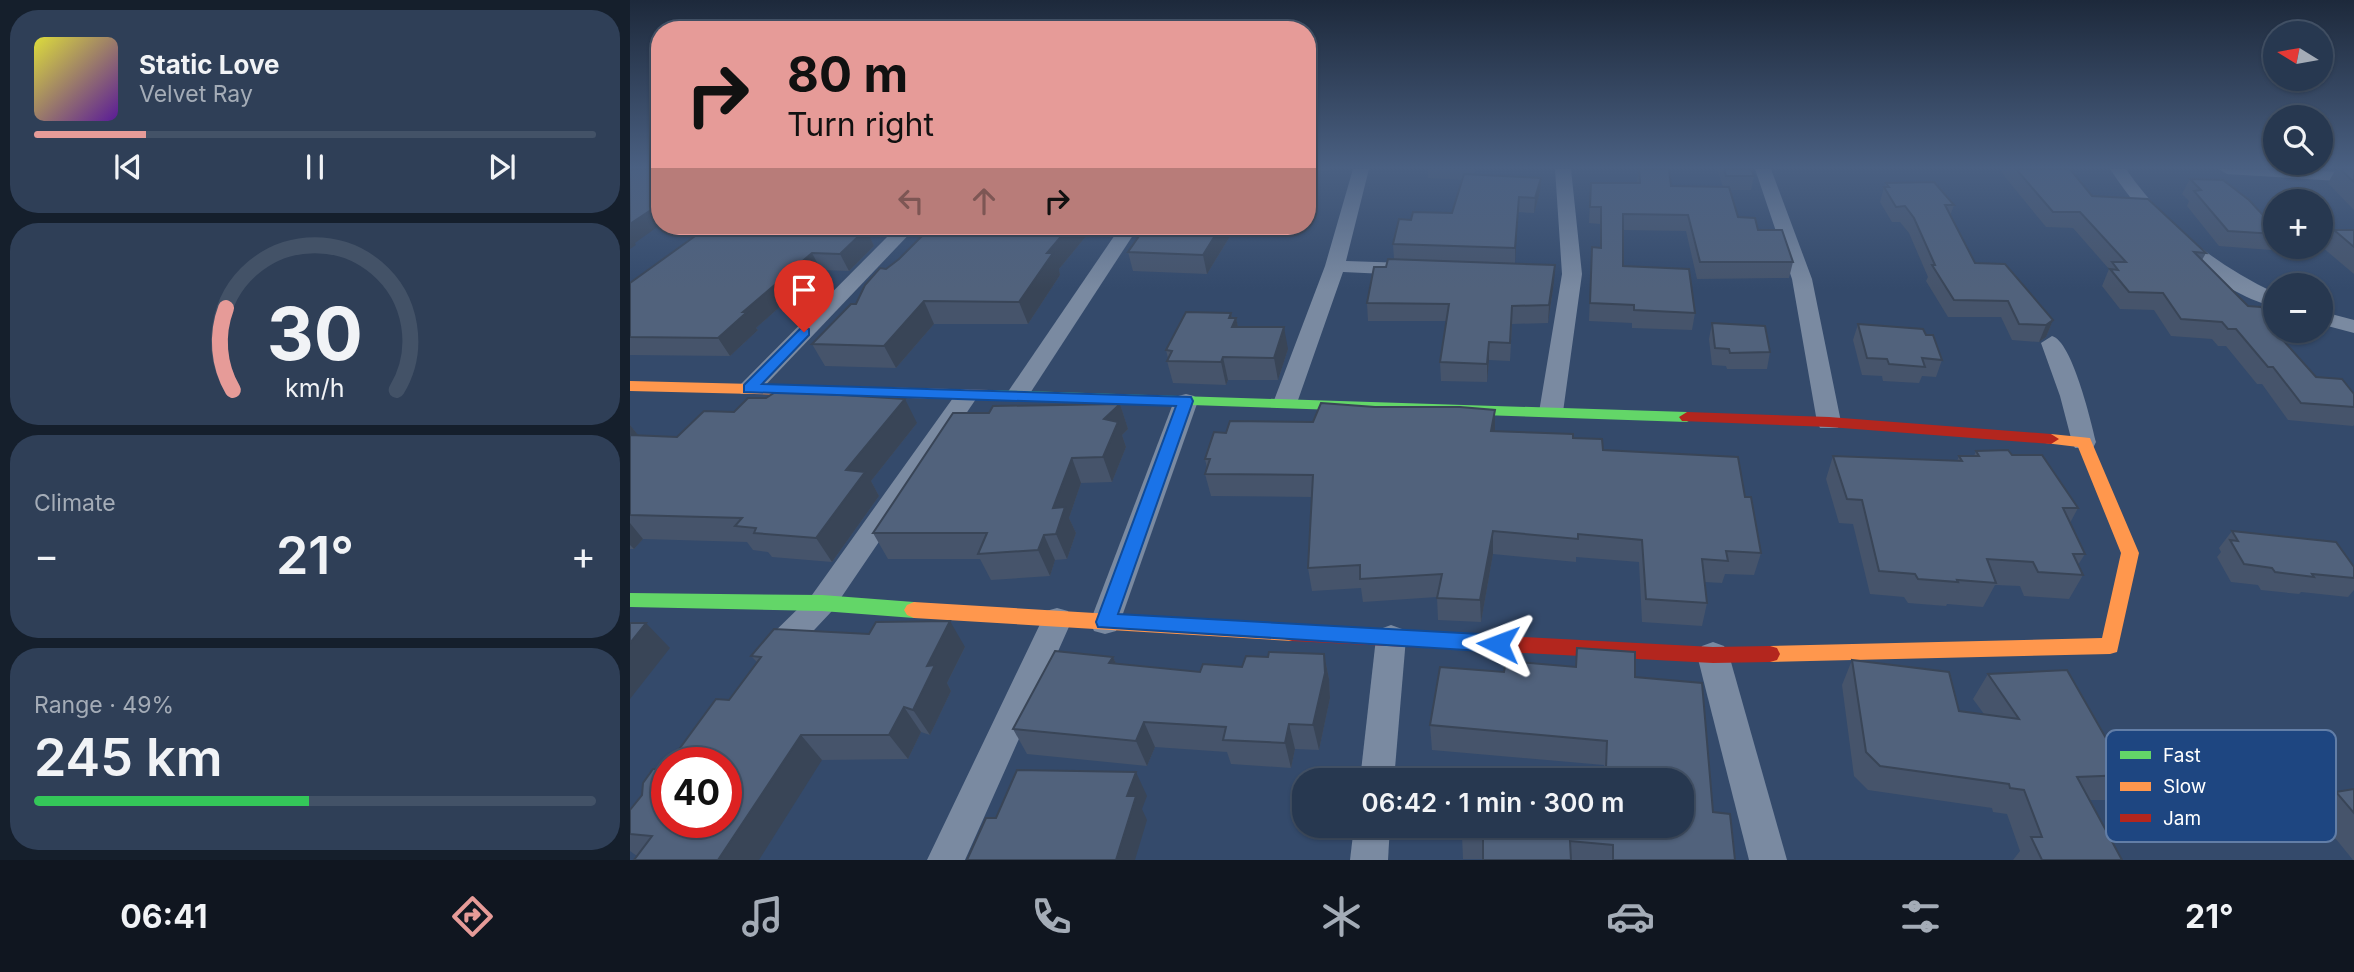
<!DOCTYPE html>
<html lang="en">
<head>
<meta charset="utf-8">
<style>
	:root { --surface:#273850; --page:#2f3f57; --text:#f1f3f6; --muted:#a4acb7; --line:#435267; --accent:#e69b98 }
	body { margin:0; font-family:Inter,sans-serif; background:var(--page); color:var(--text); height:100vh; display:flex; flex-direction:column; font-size:26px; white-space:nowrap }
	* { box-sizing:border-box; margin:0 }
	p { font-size:23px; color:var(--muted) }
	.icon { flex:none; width:38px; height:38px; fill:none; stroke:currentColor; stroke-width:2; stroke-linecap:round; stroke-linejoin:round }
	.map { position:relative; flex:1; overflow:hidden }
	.panel { display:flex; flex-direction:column; gap:10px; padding:10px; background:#151f2c; width:630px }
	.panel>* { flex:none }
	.top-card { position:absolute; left:21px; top:21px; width:665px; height:214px; border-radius:28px; box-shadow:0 2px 5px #0004,0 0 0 2px var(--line); background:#e69b98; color:#111; overflow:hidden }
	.needle { width:46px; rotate:281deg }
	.buttons { position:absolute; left:1633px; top:21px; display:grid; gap:14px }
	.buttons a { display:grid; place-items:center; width:70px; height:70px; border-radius:50%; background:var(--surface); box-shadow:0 2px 5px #0004,0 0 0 2px var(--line); font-size:35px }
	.speed { position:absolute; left:21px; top:747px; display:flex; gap:14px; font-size:35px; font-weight:700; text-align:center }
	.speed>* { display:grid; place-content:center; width:91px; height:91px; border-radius:50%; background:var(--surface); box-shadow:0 2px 5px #0004,0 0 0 2px var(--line); line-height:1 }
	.speed .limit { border:10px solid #d22; background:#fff; color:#111 }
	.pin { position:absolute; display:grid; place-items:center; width:60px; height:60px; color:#fff; margin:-72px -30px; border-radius:50% 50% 50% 0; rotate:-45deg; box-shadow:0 0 7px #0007 }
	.pin .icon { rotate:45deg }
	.me { position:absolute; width:77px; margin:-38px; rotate:273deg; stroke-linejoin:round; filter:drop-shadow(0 0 5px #0008) }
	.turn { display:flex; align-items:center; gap:24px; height:147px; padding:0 21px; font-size:32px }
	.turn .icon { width:91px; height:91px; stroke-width:2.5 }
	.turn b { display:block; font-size:49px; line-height:60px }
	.lanes { display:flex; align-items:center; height:66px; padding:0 21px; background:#0003; justify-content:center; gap:35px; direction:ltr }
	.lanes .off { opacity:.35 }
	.big { font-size:52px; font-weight:600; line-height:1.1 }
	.panel .card { flex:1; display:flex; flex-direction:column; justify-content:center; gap:10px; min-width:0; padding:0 24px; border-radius:28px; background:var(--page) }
	.panel .dial { align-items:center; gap:0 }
	.dial svg { height:182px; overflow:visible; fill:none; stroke:var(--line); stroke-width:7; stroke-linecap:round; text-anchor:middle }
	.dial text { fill:var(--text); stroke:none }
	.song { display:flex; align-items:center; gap:21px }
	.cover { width:84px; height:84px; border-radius:10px; background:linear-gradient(135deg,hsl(60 70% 55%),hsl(270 70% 35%)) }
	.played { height:7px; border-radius:4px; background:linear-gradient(90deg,var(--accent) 20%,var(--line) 20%) }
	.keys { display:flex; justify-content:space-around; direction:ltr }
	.heat { display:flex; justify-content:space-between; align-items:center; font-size:38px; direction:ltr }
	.charge { height:10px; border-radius:5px; background:linear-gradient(90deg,#34c759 49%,var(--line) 0) }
	.trip { position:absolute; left:662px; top:768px; width:402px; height:70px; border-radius:28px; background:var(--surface); box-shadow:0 2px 5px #0004,0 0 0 2px var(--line); font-weight:600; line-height:70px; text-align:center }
	.tabs { display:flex; height:112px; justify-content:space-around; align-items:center; background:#101620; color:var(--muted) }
	.tabs .icon { width:49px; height:49px }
	.tabs .selected { color:var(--accent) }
	.tabs b { font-size:32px; color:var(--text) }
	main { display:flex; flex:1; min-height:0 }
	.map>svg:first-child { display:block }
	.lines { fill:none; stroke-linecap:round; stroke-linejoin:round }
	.street { fill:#7a8aa1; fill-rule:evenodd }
	.fast { fill:#63d668; fill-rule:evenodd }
	.slow { fill:#ff974d; fill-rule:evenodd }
	.jam { fill:#b3261e; fill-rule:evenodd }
	.wall { fill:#46546b }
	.shaded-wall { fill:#394557 }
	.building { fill:#51627c; stroke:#394557; stroke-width:2 }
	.route { fill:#1a73e8; stroke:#114b97; stroke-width:2 }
	.key { fill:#1e4681; stroke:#627ea7; stroke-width:2 }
	.key-label { font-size:19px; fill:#fff }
</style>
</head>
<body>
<main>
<section class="panel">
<div class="card">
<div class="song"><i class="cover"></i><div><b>Static Love</b><p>Velvet Ray</p></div></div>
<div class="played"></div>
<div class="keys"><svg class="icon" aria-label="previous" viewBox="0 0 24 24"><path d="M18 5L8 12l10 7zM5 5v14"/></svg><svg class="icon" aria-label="pause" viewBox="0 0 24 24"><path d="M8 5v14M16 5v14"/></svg><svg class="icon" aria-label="next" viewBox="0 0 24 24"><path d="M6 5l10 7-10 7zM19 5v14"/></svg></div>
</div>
<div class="card dial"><svg viewBox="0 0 100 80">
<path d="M14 69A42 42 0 1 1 86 69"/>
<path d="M14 69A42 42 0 0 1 11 33" stroke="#e69b98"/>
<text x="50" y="56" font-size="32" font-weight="700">30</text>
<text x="50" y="72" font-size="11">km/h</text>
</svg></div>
<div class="card"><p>Climate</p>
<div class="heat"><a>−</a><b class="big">21°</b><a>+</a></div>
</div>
<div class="card"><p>Range · 49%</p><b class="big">245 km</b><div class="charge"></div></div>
</section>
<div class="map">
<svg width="1724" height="860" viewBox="0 0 1724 860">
	<rect width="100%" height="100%" fill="#344a6b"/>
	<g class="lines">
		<g class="street">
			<path d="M723 169H739L716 261 777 263 787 269 777 275 713 272 667 403 663 408H647L643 403 695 266Z"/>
			<path d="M925 169H941L952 274 933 412 929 417H913L909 412 932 274Z"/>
			<path d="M1125 169H1141L1182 279 1211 422 1208 428H1190L1187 422 1162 279Z"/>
			<path d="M1480 169H1496C1534 224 1584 264 1645 293V307C1580 291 1515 223 1480 169Z"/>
			<path d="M1589 169 1724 172V182L1597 174Z"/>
			<path d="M268 226H287L127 394H111L107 389 111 384Z"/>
			<path d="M491 226H509L395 401H379L375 396Z"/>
			<path d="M1690 311 1724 320V333L1690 324Z"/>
			<path d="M1422 336C1442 341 1461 421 1466 442L1463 448H1445L1442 442 1430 396 1411 343Z"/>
			<path d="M336 389 344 391 348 396 202 611 154 662 143 666 132 662 127 653 132 644 182 595 328 391Z"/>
			<path d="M556 394 564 396 568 401 490 622 486 631 475 634 464 631 460 622 544 401 548 396Z"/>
			<path d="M427 608 438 611 442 620 335 860H297L412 620 416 611Z"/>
			<path d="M761 625 772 629 776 638 764 780H730L746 638 750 629Z"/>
			<path d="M1083 642 1094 646 1099 655 1157 860H1119L1067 655 1072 646Z"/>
			<path d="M724 826H760L758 860H720Z"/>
		</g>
		<g class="fast">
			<path d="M359 390 1057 412 1065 417 1057 422 354 398 351 395Z"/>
			<path d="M0 593 192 595 284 602 291 605 294 610 291 615 284 618 192 611 0 607Z"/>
		</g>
		<g class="slow">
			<path d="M0 381 359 390 367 395 359 400 0 391Z"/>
			<path d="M1421 434 1460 438 1509 553 1487 652 1480 654 1140 662 1133 660 1130 654 1133 648 1140 646 1472 638 1491 553 1448 447 1415 443 1413 439Z"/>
			<path d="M284 602 662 625 669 627 672 633 669 639 662 641 284 618 277 615 274 610 277 605Z"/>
		</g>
		<g class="jam">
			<path d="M1057 412 1199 417 1421 434 1429 439 1421 444 1199 427 1052 421 1049 417Z"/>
			<path d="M662 625 1083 647 1140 646 1147 648 1150 654 1147 660 1140 662 1083 663 662 641 655 639 652 633 655 627Z"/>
		</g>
	</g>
	<g class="wall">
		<rect x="677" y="169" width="23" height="2"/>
		<path d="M798 169H845V175L910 192 904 213 888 212 885 263 924 282 918 323 882 324 880 361 859 360 857 382 811 381 810 362 817 321H738L737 303 756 267 764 259 763 244 781 220 822 213 833 180 798 178Z"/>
		<path d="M1009 169 1041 186 1093 187 1087 169H1121L1124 176 1121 190H1100L1108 217 1128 230 1163 262 1159 278 1067 279 1056 231 993 230V266L1065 313 1062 330 1002 328V323L959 321 962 247 970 248V224L959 223 961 183H1007Z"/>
		<path d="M1370 169H1440L1462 196 1576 253 1572 260 1618 306 1645 331H1655L1650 337 1686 377 1724 394V425L1723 426 1658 420 1632 384H1627L1596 346H1588L1582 339 1541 336 1524 310 1490 309 1472 286 1479 269 1443 228 1416 227 1375 177Z"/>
		<path d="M1687 169H1724V210L1698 183 1706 169Z"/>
		<path d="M1560 179 1645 228V245L1641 250 1589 246 1557 206 1559 201 1552 194Z"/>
		<path d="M1256 183 1324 205 1320 216 1345 263 1423 320 1416 337 1409 342 1382 340 1371 317H1318L1296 281 1298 277 1279 233 1270 222H1262L1250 202 1254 187H1255Z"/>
		<path d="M219 226 216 228 236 229 244 246 219 271 191 270 126 328 128 330 100 356 0 355V283Z"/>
		<path d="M302 226H454L457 235 429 269 430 275 398 324H304L266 368 195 366 182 344 226 304 256 269 269 259Z"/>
		<path d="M516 226H648L643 235 602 233 577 274 503 271 498 252Z"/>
		<path d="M1704 230H1724V274L1692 247Z"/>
		<path d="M601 313 602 318H606L608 327 658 349 648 380H598L596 385 543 383 537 361 538 358 536 350Z"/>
		<path d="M1082 323 1140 352 1137 369H1097L1096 366 1082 365 1079 339Z"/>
		<path d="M1228 324 1296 335 1312 360 1306 377 1292 376 1289 383 1253 381 1252 376 1232 375 1223 340Z"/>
		<path d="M490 404 498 429 492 435 496 447 482 482 451 483 439 518 446 533 437 559 425 560 420 576 361 580 350 559H258L243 533 359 413Z"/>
		<path d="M287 423 241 481 249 496 202 562 142 557 138 552 123 550 117 542 13 539 4 549H0V425L8 435 47 437Z"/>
		<path d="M865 431 943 438 973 450 1115 497 1131 553 1124 575 1095 574 1092 583 1075 582 1077 603 1072 626 1012 622 1009 562 946 557V562L863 554 851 622 808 620 807 597 733 602 731 588 682 591 678 568 682 497 581 496 575 474 577 468 575 459 596 433Z"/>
		<path d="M1346 451 1382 455 1448 508 1440 523 1455 554 1448 565 1453 575 1439 599 1394 596 1390 586 1365 585 1353 607 1317 604 1316 606 1278 603 1274 597 1240 594 1223 524 1209 523 1196 479 1203 456 1327 461 1329 456H1344Z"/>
		<path d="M1602 531 1724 567V590L1718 597 1671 592 1669 594 1631 590 1628 585 1601 582 1587 557 1591 552 1589 548Z"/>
		<path d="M335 647 317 683 321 691 300 735 291 732 278 759 192 760 7 856 0 851V810L12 795 34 769 99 700 127 662 121 656Z"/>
		<path d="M947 648 1005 677 1083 812 1105 860H853V859H833L832 836 974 768V765L802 750 800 725 874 672 945 667Z"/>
		<path d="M694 654 699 679 700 698 689 750 665 749 661 768 601 764 597 752 525 747 517 766 397 754 383 729 483 657 486 664 570 672 612 667 638 657Z"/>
		<path d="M1222 660 1329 711 1354 714 1343 699 1358 674 1497 775 1477 800H1459L1492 860H1383L1390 851 1377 814 1363 812 1362 808 1238 790 1224 776 1212 685Z"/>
		<path d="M1724 789V860H1723L1706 839 1698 840 1679 815 1706 792Z"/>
	</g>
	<g class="shaded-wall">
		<path d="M911 178 910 192 904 213 905 198Z"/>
		<path d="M889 197 888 212 885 264V248Z"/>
		<path d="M30 204V225L5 243 6 245 0 249V224Z"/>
		<path d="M191 226H219L198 244 190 227Z"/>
		<path d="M440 226H454L457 235 429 269 430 275 398 324 389 302 417 253Z"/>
		<path d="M591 226H600L602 233 577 274 573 255Z"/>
		<path d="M642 226H648L643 235Z"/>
		<path d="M236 229 244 246 219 271 210 254Z"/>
		<path d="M182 253 191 270 126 328 128 330 100 356 88 338 113 312Z"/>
		<path d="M925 265 924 282 918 323 919 305Z"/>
		<path d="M294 301 304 324 266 368 254 346Z"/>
		<path d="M601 313 603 325 606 318 611 340 607 349 599 318Z"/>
		<path d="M1423 320 1416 337 1409 342 1416 325Z"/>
		<path d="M654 327 658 349 648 380 644 358Z"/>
		<path d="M859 342V360L857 382V364Z"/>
		<path d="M593 357 598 380 596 385 591 362Z"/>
		<path d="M275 399 287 423 241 481 249 496 202 562 186 538 216 470Z"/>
		<path d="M490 404 498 429 492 435 496 447 482 482 473 457 474 419Z"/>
		<path d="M865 410V432L861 431Z"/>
		<path d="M0 425 12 440 0 451Z"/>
		<path d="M442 458 451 483 439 518 446 533 437 559 426 534 423 508Z"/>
		<path d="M0 523 13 539 4 549 0 545Z"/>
		<path d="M863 531V554L851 622 850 600Z"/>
		<path d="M414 535 425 560 420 576 408 550Z"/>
		<path d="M320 621 335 647 317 683 321 691 300 735 283 710 297 666Z"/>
		<path d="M16 623 40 648 0 699V643Z"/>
		<path d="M694 654 699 679 700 698 689 750 683 725Z"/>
		<path d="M483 657 494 682 479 663Z"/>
		<path d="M274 707 291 732 278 759 259 735Z"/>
		<path d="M514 722 525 747 517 766 506 741Z"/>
		<path d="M659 724 665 749 661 768 655 743Z"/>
		<path d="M171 735 192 760 129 860H88Z"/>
		<path d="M506 772 517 796 512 809 517 820 505 860H486L497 796Z"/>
	</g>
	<g class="building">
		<path d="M3 169H30V204L0 224V171Z"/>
		<path d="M1009 169H1039L1041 186 1099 187 1108 217 1125 218 1128 230H1152L1163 262H1070L1058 215 993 214V266L1059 269 1065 313 1004 310V305L960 303 962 247 971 248V207H960L961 183H1010Z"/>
		<path d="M1094 169H1121L1124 176H1096Z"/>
		<path d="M1386 169H1440L1462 196 1518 199 1576 253 1564 252 1618 306 1631 307 1645 320V330H1644L1686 377 1712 379 1724 394V407L1671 403 1643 367H1638L1606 329H1598L1592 322 1551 319 1533 293 1499 292 1480 269 1488 270 1482 262H1496L1450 212H1423Z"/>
		<path d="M1710 169H1724V182Z"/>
		<path d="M834 174 911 178 905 198 889 197 885 248 763 244 769 219 781 220 783 212 822 213Z"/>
		<path d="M1560 179 1593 180 1619 200 1645 228V234L1598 231 1564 191 1571 190Z"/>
		<path d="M1304 182 1324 205H1315L1345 263 1375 264 1423 320 1416 325 1389 324 1378 301 1324 300 1302 265H1305L1284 218 1275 206 1266 207 1254 187H1259L1256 183Z"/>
		<path d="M79 226H191L190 227 236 229 210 254 182 253 113 312H117L88 338 0 337V283Z"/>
		<path d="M302 226H440L417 253H423L389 302 294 301 254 346 182 344 221 304H226L235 285 250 268 256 269 269 259Z"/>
		<path d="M516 226H591L573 255 498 252Z"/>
		<path d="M1704 230H1724V247Z"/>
		<path d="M758 259 925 265 919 305 882 306 880 343 859 342 857 364 810 362 819 304 737 303 744 267H756Z"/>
		<path d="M556 312 601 313 599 318H606L602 327H654L644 358 593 357 591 362 537 361 542 351 536 350Z"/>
		<path d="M1082 323 1135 326 1140 352 1100 353 1099 349 1085 348Z"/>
		<path d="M1228 324 1293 329 1296 335H1303L1312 360 1292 358 1295 367 1259 364 1257 359 1237 358Z"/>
		<path d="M147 391 275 399 216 470 235 472 186 538 124 533 126 528 105 526 112 518 0 515V435L47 437 74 411 104 412 118 398H136Z"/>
		<path d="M691 403 745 407H830L865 410 861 431 943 434V438L972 439 973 450 1108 457 1115 497H1121L1131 553 1096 551 1098 561 1072 559 1077 603 1016 599 1012 540 948 534V539L863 531 850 600 807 598 812 574 730 579V565L678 568 683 475 575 474 580 459H575L584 432 596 433 600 421 683 422Z"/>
		<path d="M490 404 474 419 488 422 473 457 442 458 423 508 435 507 426 534 414 535 408 550 348 554 357 533H243L323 413H359L363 406Z"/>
		<path d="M1378 450 1382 455H1412L1448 508H1433L1455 554H1443L1453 575 1408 572 1403 562 1357 559 1366 583 1327 580 1328 582 1288 579 1285 574 1249 571 1232 500 1217 499 1203 456 1332 461 1329 456H1349L1346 451Z"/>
		<path d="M1602 531 1706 542 1724 567V578L1682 574 1684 577 1645 572 1642 568 1614 564 1600 540 1608 541Z"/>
		<path d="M320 621 297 666 305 665 283 710 274 707 259 735H171L88 860H4L22 836 0 834V810L12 795 13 783 23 769H34L37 766V822H96V763H39L86 699 99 700 131 657 121 656 144 629 239 634 246 622Z"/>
		<path d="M0 623H16L0 643Z"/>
		<path d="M947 648 1005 652V677L1072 683 1083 812 1100 814 1105 860H983V845L940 841 941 860H853V836H832V826H1052V780H854V768H976L977 741 800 725 810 667 874 672 876 661 946 667Z"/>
		<path d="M425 651 483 657 479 663 570 672 573 664 612 667 616 656 638 657 639 652 694 654 695 673 683 725 659 724 655 743 593 740 596 727 514 722 506 741 383 729Z"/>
		<path d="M1222 660 1319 672 1329 711 1389 719 1358 674 1437 670 1497 775 1447 777 1492 860H1412L1401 837H1412L1394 790 1380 788 1379 784 1250 766 1236 752Z"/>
		<path d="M387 770 506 772 497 796H506L486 860H337L356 818H366Z"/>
		<path d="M1724 789V813L1706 792Z"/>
	</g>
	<linearGradient id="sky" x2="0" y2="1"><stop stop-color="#1d293b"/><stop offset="0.58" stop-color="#4a6082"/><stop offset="1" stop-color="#4a6082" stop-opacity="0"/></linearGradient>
	<rect width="1724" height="289" fill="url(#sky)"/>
	<path class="route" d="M174 328 179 329V335L132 384 561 397 563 401 488 614 868 635 875 638 878 644 875 649 868 652 468 627 466 622 546 406 114 392V385L170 329Z"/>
	<rect x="1476" y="730" width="230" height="112" rx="10" class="key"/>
	<rect x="1490" y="751" width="31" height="8" fill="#63d668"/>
	<rect x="1490" y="782" width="31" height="9" fill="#ff974d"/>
	<rect x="1490" y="814" width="31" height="8" fill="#b3261e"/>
	<g class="key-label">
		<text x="1533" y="762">Fast</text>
		<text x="1533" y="793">Slow</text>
		<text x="1533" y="825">Jam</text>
	</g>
</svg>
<div class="buttons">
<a><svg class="needle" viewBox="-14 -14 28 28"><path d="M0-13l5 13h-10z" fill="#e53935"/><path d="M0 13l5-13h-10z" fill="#a4acb7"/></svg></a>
<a><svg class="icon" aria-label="search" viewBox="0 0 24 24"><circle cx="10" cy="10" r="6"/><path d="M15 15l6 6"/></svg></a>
<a>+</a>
<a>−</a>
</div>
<div class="speed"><div class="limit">40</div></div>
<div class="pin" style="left:174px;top:332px;background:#d93025"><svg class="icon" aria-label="arrive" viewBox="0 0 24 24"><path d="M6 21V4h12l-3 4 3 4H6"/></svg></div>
<svg class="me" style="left:868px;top:644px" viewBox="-20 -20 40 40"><path d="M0-17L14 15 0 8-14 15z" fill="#1a73e8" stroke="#fff" stroke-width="4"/></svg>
<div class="trip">06:42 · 1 min · 300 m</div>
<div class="top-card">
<div class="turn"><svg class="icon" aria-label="right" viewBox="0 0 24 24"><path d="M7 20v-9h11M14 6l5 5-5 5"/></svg><div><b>80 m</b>Turn right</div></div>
<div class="lanes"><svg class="icon off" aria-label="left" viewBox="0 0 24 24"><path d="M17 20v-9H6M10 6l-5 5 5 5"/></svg><svg class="icon off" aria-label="ahead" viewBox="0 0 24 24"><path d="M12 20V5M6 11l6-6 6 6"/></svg><svg class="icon" aria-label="right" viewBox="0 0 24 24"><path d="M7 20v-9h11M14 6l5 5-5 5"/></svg></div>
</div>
</div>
</main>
<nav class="tabs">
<b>06:41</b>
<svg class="icon selected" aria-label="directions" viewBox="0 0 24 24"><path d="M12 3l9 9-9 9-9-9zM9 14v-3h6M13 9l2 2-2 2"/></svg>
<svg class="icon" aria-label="music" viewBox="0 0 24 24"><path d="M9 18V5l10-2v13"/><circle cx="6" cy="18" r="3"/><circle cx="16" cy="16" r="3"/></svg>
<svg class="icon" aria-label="phone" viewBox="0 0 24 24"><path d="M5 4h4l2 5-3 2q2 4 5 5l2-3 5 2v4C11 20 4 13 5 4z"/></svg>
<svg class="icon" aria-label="climate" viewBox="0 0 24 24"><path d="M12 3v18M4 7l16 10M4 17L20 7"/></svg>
<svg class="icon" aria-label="car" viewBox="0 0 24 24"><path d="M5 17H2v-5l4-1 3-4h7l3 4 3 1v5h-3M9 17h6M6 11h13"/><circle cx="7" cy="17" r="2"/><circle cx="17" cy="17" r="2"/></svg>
<svg class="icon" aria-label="filters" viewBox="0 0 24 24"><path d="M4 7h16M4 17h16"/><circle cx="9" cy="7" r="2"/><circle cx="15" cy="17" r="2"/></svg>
<b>21°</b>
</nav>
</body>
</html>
